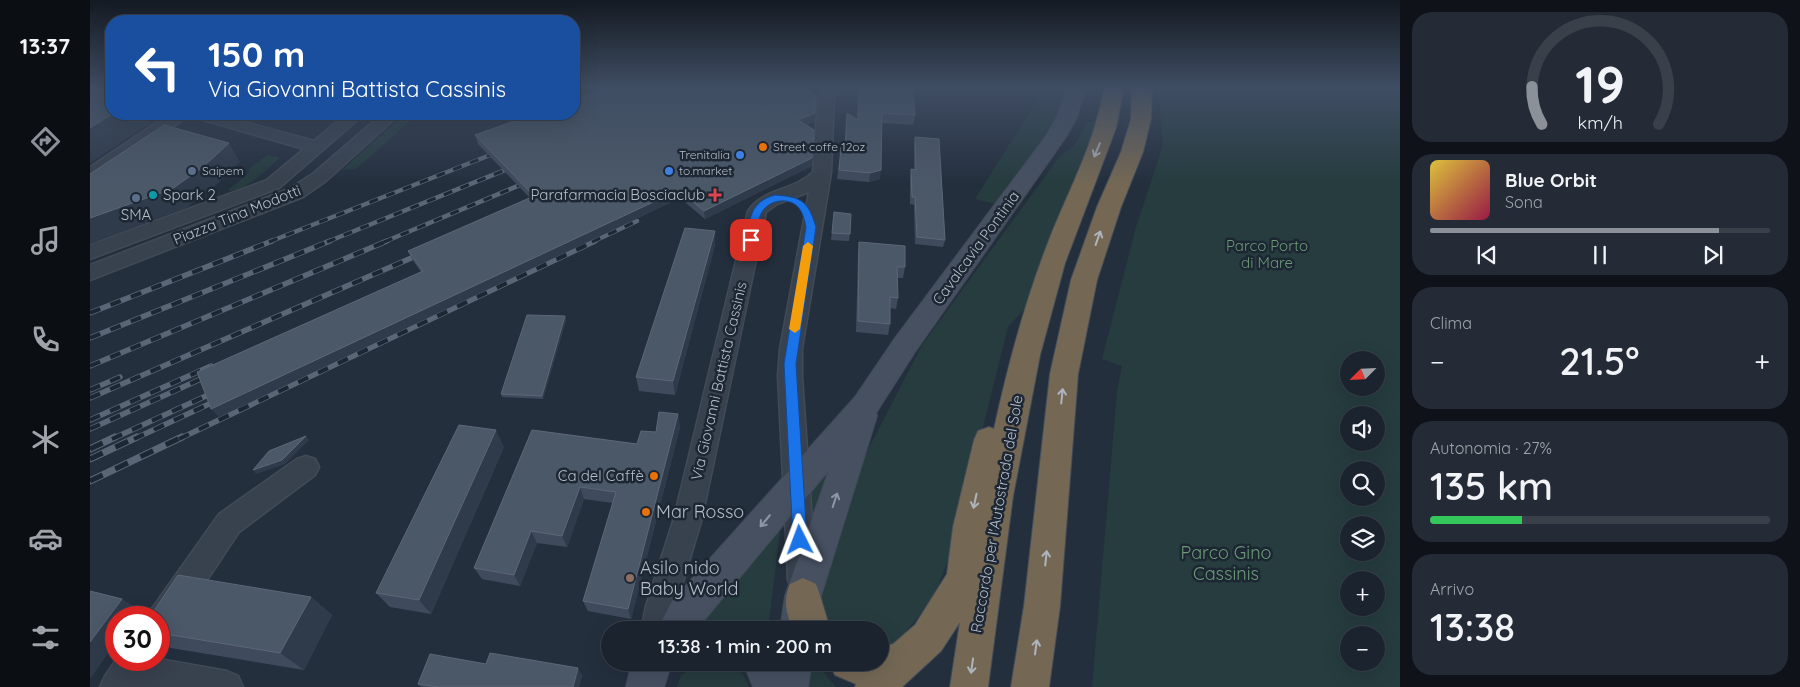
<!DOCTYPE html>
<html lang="it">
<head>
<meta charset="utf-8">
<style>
	:root { --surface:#1b232e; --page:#242b36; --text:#f1f3f6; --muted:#a0a4aa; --line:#39404a; --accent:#8c9099 }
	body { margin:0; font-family:Quicksand,sans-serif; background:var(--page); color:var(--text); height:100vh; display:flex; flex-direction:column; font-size:19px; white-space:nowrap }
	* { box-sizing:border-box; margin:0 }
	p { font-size:16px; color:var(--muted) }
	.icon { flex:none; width:28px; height:28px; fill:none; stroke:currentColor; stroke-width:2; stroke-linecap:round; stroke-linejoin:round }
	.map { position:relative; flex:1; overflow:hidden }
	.details { display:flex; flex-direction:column; gap:12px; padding:12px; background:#0f1319; width:400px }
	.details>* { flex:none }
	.top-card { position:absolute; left:15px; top:15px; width:475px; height:105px; border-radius:20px; box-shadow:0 5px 20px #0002,0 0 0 1px var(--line); background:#1a4fa0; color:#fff; overflow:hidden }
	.needle { width:32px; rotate:246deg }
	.fabs { position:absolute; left:1250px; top:351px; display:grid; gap:10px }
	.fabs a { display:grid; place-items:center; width:45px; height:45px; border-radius:50%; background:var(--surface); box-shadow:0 5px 20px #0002,0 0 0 1px var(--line); font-size:25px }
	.speed { position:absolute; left:15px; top:606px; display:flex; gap:10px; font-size:25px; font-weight:700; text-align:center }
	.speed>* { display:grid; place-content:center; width:65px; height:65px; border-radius:50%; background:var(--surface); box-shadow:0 5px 20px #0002,0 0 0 1px var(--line); line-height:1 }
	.speed .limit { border:8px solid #d22; background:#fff; color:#111 }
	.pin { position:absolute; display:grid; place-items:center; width:42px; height:42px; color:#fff; margin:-21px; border-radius:10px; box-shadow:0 2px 8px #0006 }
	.me { position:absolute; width:55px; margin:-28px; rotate:357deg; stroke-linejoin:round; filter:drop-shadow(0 0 4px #0008) }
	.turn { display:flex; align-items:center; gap:18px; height:105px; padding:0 20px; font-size:22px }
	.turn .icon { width:65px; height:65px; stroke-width:2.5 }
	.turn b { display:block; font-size:35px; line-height:42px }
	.big { font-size:38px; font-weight:600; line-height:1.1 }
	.details .tile { flex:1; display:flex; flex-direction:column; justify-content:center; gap:8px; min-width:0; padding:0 18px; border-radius:20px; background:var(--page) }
	.details .dial { align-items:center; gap:0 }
	.dial svg { height:130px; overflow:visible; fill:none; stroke:var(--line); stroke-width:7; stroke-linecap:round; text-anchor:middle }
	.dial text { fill:var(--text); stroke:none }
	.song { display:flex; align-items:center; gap:15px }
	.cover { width:60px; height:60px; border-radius:8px; background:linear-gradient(135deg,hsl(50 70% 55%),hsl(340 70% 35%)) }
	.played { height:5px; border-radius:2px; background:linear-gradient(90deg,var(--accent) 85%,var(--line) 85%) }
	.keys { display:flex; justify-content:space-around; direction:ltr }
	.heat { display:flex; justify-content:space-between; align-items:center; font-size:28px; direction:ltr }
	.charge { height:8px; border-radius:4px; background:linear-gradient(90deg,#34c759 27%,var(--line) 0) }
	.trip { position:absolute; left:511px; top:621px; width:288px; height:50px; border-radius:25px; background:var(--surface); box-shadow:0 5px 20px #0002,0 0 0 1px var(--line); font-weight:600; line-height:50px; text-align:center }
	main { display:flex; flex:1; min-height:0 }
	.tabs { display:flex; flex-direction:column; width:90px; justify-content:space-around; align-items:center; background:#0b0e12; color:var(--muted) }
	.tabs .icon { width:35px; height:35px }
	.tabs .selected { color:var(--accent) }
	.tabs b { font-size:22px; color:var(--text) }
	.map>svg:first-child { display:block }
	.green { fill:#263c3f; fill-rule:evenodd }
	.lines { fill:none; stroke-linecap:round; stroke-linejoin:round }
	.street-casing { stroke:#414a57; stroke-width:3 }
	.secondary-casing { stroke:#414a57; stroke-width:2 }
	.highway-casing { stroke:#434c59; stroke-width:2 }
	.street { fill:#38414e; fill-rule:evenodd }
	.secondary { fill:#465061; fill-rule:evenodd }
	.highway { fill:#746855; fill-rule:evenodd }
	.rail-far2-casing { stroke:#5a6575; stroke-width:4.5 }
	.rail-far1-casing { stroke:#5a6575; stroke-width:5.5 }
	.rail-casing { stroke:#5a6575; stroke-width:7 }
	.rail-far2 { stroke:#1d2633; stroke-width:3; stroke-dasharray:9; stroke-linecap:butt }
	.rail-far1 { stroke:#1d2633; stroke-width:4; stroke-dasharray:11; stroke-linecap:butt }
	.rail { stroke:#1d2633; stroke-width:5; stroke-dasharray:14; stroke-linecap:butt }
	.wall { fill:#3f4b5c }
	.shaded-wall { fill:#2f3b4b }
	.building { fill:#4b5868; stroke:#5c6777 }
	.oneway { stroke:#aeb4bd }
	.oneway2 { stroke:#8e96a5 }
	.route { fill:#1a73e8; stroke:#114b97 }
	.slow { fill:#f59e0b }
	.food-dot { fill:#e8710a; stroke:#1d2633; stroke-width:2 }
	.shop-dot { fill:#3f7fe0; stroke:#1d2633; stroke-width:2 }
	.service-dot { fill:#5c6f8a; stroke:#1d2633; stroke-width:2 }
	.culture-dot { fill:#0f9aa8; stroke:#1d2633; stroke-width:2 }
	.health-dot { fill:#e0444e; stroke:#1d2633; stroke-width:2 }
	.education-dot { fill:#8d6e63; stroke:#1d2633; stroke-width:2 }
	.labels { text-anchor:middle; stroke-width:5; stroke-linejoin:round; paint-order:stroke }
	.far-poi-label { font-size:12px; fill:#b4bcc9; stroke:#1d2633; text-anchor:start }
	.poi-label { font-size:15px; fill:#b4bcc9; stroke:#1d2633; text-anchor:end }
	.street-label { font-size:15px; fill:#b4bcc9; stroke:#1d2633 }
	.park-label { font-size:15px; fill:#6b9a76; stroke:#1d2633 }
	.near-poi-label { font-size:18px; fill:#b4bcc9; stroke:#1d2633; text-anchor:start }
	.near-park-label { font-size:18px; fill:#6b9a76; stroke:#1d2633 }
</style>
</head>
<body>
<main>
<nav class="tabs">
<b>13:37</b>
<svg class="icon selected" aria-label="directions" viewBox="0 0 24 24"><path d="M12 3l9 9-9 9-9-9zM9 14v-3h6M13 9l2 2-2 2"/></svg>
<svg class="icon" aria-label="music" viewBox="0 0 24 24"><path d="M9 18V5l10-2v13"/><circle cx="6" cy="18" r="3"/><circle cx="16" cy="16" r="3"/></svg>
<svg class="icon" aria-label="phone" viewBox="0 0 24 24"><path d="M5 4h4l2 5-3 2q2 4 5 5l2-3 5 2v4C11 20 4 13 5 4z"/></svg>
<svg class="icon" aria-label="climate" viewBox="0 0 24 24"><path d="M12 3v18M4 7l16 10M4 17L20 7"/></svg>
<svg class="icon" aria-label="car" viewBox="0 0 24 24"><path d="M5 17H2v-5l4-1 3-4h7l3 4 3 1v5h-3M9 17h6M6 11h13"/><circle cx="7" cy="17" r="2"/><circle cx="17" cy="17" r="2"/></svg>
<svg class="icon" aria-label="filters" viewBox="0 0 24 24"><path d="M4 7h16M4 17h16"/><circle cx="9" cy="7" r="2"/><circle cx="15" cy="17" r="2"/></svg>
</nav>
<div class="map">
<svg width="1310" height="687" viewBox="0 0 1310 687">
	<rect width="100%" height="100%" fill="#242f3e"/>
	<g class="green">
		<path d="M950 87H978L970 111 957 137 906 204 885 199 948 99Z"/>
		<path d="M1068 87H1310V687H1002L1027 391 1032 366 1012 359 1046 227 1073 145ZM1259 360H1286V388H1259ZM1259 415H1286V442H1259ZM1259 470H1286V498H1259ZM1259 525H1286V552H1259ZM1259 580H1286V608H1259ZM1259 635H1286V662H1259Z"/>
		<path d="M315 114H328L266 169 252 170Z"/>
		<path d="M1009 119 938 305 918 327 863 547 843 599 813 635 797 648 790 650V630H743C735 618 732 608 731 593L765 475 832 345 970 156 984 146 997 123Z"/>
		<path d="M178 155 190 158C179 167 153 194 138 190L157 175 161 167Z"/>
		<path d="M753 445 719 538V486Z"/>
		<path d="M692 515 678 630H607Z"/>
		<path d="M610 662C634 662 649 660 659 687H587L591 676Z"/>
		<path d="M715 662 726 663 746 687H711Z"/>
	</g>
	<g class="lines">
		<defs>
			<g id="street">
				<path d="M6 87H21V94L8 90Z"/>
				<path d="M735 87H751L744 97 741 173 712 349V376L726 580 722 590 712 594 702 590 698 580 688 376 690 349 719 192 687 204 676 212 612 518 586 606 581 630H551L556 606 584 518 658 211C673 188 704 191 723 172L728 97Z"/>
				<path d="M79 114H95L90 122 6 179 0 180V167Z"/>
				<path d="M101 114H126L224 141 256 114H274L189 188 0 259V245L177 180 214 149 103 117Z"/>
				<path d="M292 114H310L236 181 213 197 0 280V265L199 189 224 173Z"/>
				<path d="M216 456 225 459 229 467 225 475 149 532 80 636 69 640V618H57L58 614 129 514 207 459Z"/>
				<path d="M69 659 137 671 148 676 153 687H10L15 676 26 660Z"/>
			</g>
			<g id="secondary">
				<path d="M977 87H996L987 117 976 137 825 352 786 413 787 416 731 596 726 630H690L695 596 739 470 606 630H567L582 601 765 397 805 338 956 136 967 117Z"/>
				<path d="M542 662H582L574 687H536Z"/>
				<path d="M653 662H722L718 687H663Z"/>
			</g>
			<g id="highway">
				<path d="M1014 87H1034L1026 128 975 263 950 355 923 496 898 687H860L870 622 851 651 812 687H765L766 684 745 675 739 662H790V648L803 644 825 625 857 574 863 527 884 440 888 431 899 427 904 429C918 365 935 301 959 240 979 189 1006 141 1014 87Z"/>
				<path d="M1042 87H1062L1061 119 1053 152 1031 207 1007 280 988 374 970 606 959 687H921L934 606 960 374 981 280 1007 207 1031 152 1041 119Z"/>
				<path d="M713 578 726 584C732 599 735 615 741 630H703C696 613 693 600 700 584Z"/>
			</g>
		</defs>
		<use href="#street" class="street-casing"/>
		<use href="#secondary" class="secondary-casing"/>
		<use href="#highway" class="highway-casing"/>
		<use href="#street" class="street"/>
		<use href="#secondary" class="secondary"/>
		<use href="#highway" class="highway"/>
		<defs>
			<g id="rail-far2">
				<path d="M179 242 413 150"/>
				<path d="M237 242 425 166"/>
				<path d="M294 242 442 180"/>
				<path d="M502 242 547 221"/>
			</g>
			<g id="rail-far1">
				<path d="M0 313 182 241"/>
				<path d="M0 338 240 241"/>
				<path d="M0 366 297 241"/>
				<path d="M0 390 30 377"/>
				<path d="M0 398 335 252"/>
				<path d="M0 420 121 366"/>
				<path d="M0 429 122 374"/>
				<path d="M22 439 129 390"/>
				<path d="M44 439 132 398"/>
				<path d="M89 439 505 241"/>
			</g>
			<g id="rail">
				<path d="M0 449 25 437"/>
				<path d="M0 459 47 437"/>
				<path d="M0 481 92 437"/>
			</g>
		</defs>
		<use href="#rail-far2" class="rail-far2-casing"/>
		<use href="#rail-far1" class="rail-far1-casing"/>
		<use href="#rail" class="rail-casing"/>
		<use href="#rail-far2" class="rail-far2"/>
		<use href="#rail-far1" class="rail-far1"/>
		<use href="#rail" class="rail"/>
	</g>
	<g class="wall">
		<path d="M511 87H713L725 121 716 125 722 166 615 219 590 198 129 417 331 272 322 259 318 251 440 198 388 144 385 135 512 89Z"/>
		<path d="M768 87 825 115 823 125 792 123 790 179 779 182 747 179 751 147 754 149 757 113 767 119Z"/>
		<path d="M923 87H946L945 91 924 89Z"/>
		<path d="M825 137 855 240 853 247 825 244 824 205 820 204V177L821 169 824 170V145Z"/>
		<path d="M744 212 760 234 759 241 741 240Z"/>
		<path d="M625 231V245L585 395 549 391 546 377Z"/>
		<path d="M769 242 815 267 813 278H807L808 298 806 309 800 308V324L798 335 766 332 768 253Z"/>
		<path d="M475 316 476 320 453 399 412 397 411 394Z"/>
		<path d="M590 427 541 619 498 611 493 601 523 503 494 499 477 547 447 543 430 586 392 579 384 568 442 430 547 444 566 432Z"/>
		<path d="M414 447 341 614 300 607 286 593Z"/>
		<path d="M221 597 242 615 214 670 81 648 69 641V618Z"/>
		<path d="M396 664 492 675 489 687H331L328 684Z"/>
	</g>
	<g class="shaded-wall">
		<path d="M725 113V121L708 128V120Z"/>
		<path d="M22 114H59L64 121 0 163V128Z"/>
		<path d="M139 143 150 162 125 186 96 208 0 244V218Z"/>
		<path d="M722 158V166L615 219 614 211Z"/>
		<path d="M791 170 790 179 779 182 780 173Z"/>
		<path d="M589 190 590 198 129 417 121 409Z"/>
		<path d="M625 231V245L585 395 583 381Z"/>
		<path d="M475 316 476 320 453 399 452 396Z"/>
		<path d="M588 414 590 427 541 619 538 609Z"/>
		<path d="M406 430 414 447 341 614 329 600Z"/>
		<path d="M216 436 219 440 195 464 166 474 163 470Z"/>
		<path d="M490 487 494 499 477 547 472 536Z"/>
		<path d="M441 531 447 543 430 586 424 575Z"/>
		<path d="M221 597 242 615 214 670 190 653Z"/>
		<path d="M32 599 49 610 43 618H26V642L0 679V642Z"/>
		<path d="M488 668 492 675 489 687H483Z"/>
	</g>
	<g class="building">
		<path d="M0 87H12L21 89 22 114 0 128Z"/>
		<path d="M513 87H713L726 95 725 113 708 120 724 130 722 158 614 211 589 190 121 409 107 372 333 271 318 251 444 196 385 135 444 114H484V99L514 88Z"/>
		<path d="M769 87H823L825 115 792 113 791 170 780 173 749 170 751 147 755 150 757 113 768 120Z"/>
		<path d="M74 125 139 143 113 167 82 189 0 218V174Z"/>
		<path d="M825 137 849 139 855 240 827 237 825 197H822L821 169 826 170Z"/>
		<path d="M744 212 761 214 760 234 742 233Z"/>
		<path d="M595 228 625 231 583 381 546 377Z"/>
		<path d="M769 242 815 246V267H807L808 298 800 297V324L768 321Z"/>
		<path d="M437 315 475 316 452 396 411 394Z"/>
		<path d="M569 412 588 414 538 609 493 601 526 492 490 487 472 536 441 531 424 575 384 568 442 430 547 444 551 431 566 432Z"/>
		<path d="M369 425 406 430 329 600 286 593Z"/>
		<path d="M216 436 192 460 163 470 179 451Z"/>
		<path d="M88 575 221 597 190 653 69 633V618H59Z"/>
		<path d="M0 591 32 599 0 642Z"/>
		<path d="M400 653 488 668 483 687H348L328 684 340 654 396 664Z"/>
	</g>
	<defs><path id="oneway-shaft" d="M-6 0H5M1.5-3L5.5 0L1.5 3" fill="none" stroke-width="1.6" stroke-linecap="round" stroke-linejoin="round" transform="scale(1.25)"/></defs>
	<g class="oneway">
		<use href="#oneway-shaft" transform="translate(1007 150) rotate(113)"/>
		<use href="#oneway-shaft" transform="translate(1008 238) rotate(-71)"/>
		<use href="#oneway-shaft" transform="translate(972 396) rotate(-84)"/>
		<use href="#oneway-shaft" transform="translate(885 501) rotate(102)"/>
		<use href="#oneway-shaft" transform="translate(956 558) rotate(-84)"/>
		<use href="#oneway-shaft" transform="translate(946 647) rotate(-82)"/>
		<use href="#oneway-shaft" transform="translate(882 666) rotate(98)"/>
	</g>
	<g class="oneway2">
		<use href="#oneway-shaft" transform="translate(745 500) rotate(-72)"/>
		<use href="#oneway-shaft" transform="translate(675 521) rotate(130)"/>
	</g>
	<linearGradient id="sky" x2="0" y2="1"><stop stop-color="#141a22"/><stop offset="0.48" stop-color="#3f4d63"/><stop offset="1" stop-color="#3f4d63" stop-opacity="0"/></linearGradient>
	<rect width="1310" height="183" fill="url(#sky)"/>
	<path class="route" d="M685 195C712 197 718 201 726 227L706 364 717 540 715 545 710 547 705 545 703 540 694 364 716 227C715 221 713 213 709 208 700 197 680 199 672 212 667 220 669 233 665 242H658L656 240C660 219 660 202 685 195Z"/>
	<path class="slow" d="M718 242 723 246 710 329 705 333 699 329 713 246Z"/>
	<g class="food-dot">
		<circle cx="673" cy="147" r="5"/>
		<circle cx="564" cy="476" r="5"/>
		<circle cx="556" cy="512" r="5"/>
	</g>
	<g class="shop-dot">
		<circle cx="650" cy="155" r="5"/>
		<circle cx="579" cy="171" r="5"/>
	</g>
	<g class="service-dot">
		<circle cx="102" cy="171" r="5"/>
		<circle cx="46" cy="198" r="5"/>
	</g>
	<circle class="culture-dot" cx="63" cy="195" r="5"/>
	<path class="health-dot" d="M622.5 187.5h5v5h5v5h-5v5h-5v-5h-5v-5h5z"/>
	<circle class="education-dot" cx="540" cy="578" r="5"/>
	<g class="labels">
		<g class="far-poi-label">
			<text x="683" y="151">Street coffe 12oz</text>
			<text x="640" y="159" text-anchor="end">Trenitalia</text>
			<text x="112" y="175">Saipem</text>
			<text x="589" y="175">to.market</text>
		</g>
		<g class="poi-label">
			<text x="73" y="200" text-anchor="start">Spark 2</text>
			<text x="615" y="200">Parafarmacia Bosciaclub</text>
			<text x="46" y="220" text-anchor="middle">SMA</text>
			<text x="554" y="481">Ca del Caffè</text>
		</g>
		<g class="street-label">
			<text transform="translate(147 215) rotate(-22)" y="5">Piazza Tina Modotti</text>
			<text transform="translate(886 248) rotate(-54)" y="5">Cavalcavia Pontinia</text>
			<text transform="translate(629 381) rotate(-77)" y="5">Via Giovanni Battista Cassinis</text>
			<text transform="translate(907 514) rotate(-80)" y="5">Raccordo per l'Autostrada del Sole</text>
		</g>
		<g class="park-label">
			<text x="1177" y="251">Parco Porto<tspan x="1177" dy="17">di Mare</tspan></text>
		</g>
		<g class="near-poi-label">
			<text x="566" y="518">Mar Rosso</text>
			<text x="550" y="574">Asilo nido<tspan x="550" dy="21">Baby World</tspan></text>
		</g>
		<g class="near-park-label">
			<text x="1136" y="559">Parco Gino<tspan x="1136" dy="21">Cassinis</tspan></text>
		</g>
	</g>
</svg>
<div class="fabs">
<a><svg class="needle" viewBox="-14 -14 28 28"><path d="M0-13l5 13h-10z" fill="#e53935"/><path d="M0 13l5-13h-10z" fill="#a0a4aa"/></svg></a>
<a><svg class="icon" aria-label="sound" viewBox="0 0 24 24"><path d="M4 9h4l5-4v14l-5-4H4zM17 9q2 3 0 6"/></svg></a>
<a><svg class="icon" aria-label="search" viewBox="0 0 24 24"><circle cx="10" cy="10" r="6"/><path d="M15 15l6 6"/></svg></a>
<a><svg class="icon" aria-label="layers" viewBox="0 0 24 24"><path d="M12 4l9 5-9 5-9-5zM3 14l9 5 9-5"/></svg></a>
<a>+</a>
<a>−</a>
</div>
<div class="speed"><div class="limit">30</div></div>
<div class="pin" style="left:661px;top:240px;background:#d93025"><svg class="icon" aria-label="arrive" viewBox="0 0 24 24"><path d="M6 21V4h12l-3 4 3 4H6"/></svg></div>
<svg class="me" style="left:710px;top:540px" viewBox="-20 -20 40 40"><path d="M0-17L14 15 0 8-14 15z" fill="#1a73e8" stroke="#fff" stroke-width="4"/></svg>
<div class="trip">13:38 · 1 min · 200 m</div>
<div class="top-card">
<div class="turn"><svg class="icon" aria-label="left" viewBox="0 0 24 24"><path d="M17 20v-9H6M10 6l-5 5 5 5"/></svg><div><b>150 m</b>Via Giovanni Battista Cassinis</div></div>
</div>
</div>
<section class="details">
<div class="tile dial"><svg viewBox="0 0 100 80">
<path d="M14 69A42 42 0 1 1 86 69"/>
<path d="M14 69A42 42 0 0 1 8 46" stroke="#8c9099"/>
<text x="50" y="56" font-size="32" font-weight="700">19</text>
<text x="50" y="72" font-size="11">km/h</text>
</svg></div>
<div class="tile">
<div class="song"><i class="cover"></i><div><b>Blue Orbit</b><p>Sona</p></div></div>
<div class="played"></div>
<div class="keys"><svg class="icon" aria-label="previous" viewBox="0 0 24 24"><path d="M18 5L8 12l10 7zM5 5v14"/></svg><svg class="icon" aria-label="pause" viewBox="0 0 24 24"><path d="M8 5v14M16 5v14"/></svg><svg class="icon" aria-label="next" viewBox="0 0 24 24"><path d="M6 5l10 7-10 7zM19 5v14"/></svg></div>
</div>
<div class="tile"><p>Clima</p>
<div class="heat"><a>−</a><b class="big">21.5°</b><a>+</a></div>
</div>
<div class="tile"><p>Autonomia · 27%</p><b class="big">135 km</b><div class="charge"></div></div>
<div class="tile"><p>Arrivo</p><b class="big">13:38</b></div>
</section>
</main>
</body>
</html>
